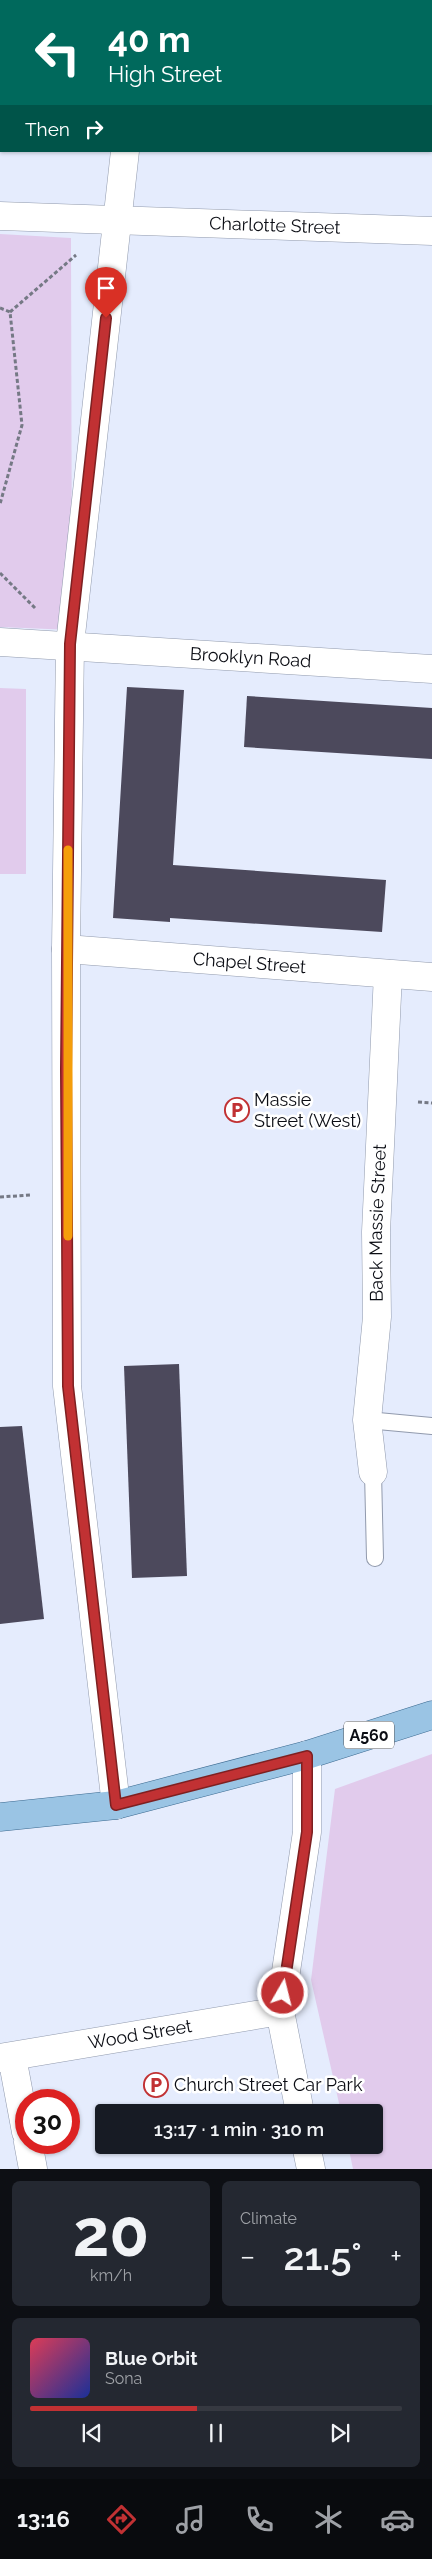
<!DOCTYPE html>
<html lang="en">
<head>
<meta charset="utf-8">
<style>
	:root { --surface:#171b24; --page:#242831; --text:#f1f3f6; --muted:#9ea1a6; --line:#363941; --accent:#c13133 }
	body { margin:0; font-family:Raleway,sans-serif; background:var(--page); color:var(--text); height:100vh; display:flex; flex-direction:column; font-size:19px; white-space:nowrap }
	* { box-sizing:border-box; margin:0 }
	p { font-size:16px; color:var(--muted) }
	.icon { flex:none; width:28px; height:28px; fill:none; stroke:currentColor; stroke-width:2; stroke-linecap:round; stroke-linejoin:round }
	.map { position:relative; height:2169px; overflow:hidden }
	.side { display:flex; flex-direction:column; gap:12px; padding:12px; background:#0d0f14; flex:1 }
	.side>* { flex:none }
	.banner { position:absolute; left:0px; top:0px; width:432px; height:152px; box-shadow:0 1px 4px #0004; background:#00695c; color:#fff; overflow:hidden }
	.speed { position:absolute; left:15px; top:2089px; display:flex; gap:10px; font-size:25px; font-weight:700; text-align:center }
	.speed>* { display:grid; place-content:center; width:65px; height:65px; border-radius:50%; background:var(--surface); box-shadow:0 1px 4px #0004; line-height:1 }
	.speed .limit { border:8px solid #d22; background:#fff; color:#111 }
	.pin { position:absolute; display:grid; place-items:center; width:42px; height:42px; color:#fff; margin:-51px -21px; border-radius:50% 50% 50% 0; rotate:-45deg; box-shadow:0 0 5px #0007 }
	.pin .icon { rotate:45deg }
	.me { position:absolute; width:55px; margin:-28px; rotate:8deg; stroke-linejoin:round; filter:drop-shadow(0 0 4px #0008) }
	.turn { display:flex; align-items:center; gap:18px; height:105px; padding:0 25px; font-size:22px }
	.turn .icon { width:65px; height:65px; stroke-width:2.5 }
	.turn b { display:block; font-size:35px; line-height:42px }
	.then { display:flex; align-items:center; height:48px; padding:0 25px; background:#0003; gap:10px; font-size:19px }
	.big { font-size:38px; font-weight:600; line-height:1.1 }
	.side .tile { flex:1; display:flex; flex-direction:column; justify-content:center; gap:8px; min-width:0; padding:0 18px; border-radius:8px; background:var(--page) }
	.side .dial { align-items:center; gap:0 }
	.dial b { font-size:65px; line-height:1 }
	.song { display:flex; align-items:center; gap:15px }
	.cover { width:60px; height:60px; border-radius:8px; background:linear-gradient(135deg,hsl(350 70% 55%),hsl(230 70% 35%)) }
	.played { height:5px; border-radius:2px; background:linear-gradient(90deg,var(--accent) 45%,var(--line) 45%) }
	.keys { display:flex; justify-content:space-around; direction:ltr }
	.heat { display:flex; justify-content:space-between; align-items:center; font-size:28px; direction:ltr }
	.side .tiles { flex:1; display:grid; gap:12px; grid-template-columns:1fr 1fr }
	.tile:last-child { grid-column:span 2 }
	.trip { position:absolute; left:95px; top:2104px; width:288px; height:50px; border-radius:5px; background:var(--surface); box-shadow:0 1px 4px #0004; font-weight:600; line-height:50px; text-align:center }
	.dock { display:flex; height:80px; justify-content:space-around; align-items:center; background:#090b0e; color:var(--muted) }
	.dock .icon { width:35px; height:35px }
	.dock .active { color:var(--accent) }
	.dock b { font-size:22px; color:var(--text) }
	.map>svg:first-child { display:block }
	.green { fill:#e1cbec }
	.building { fill:#4c495c }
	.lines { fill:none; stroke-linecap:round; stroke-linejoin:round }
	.service-casing { stroke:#919aad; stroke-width:18 }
	.minor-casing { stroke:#919aad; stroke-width:29 }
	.primary-casing { stroke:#3c6a90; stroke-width:29 }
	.path { stroke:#757985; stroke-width:3; stroke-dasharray:4 2.5; stroke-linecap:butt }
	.service { stroke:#fff; stroke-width:16 }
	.minor { stroke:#fff; stroke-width:28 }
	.primary { stroke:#9ac4e4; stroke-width:28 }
	.route-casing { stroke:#7d2021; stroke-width:12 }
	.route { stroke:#c13133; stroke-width:9 }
	.slow { stroke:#f59e0b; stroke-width:9 }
	.labels { text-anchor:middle; stroke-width:5; stroke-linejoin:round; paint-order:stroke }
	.shield { fill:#fff; stroke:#54565a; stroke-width:1 }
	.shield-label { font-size:16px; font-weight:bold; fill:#0b0d14 }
	.street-label { font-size:18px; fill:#0b0d14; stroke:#fff }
	.poi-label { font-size:18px; fill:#0b0d14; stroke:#fff; text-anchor:start }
</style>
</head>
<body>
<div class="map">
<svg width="432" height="2169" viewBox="0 0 432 2169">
	<rect width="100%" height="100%" fill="#e5ecfd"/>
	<g class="green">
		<path d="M0 234 71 238 72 630 0 627Z"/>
		<path d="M0 688 26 689V874H0Z"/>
		<path d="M432 1754V2169H353L348 2145H374V2112H341L311 1980 335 1789Z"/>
	</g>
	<g class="building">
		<path d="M127 687 184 690 173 865 386 880 382 932 170 918V922L113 918Z"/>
		<path d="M247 696 432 708V759L244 747Z"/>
		<path d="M179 1364 187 1576 132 1578 124 1366Z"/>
		<path d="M22 1426 44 1619 0 1624V1427Z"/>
	</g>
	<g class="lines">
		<defs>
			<g id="service">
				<path d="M367 1420 432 1426"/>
				<path d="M373 1472 375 1558"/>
			</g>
			<g id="minor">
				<path d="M143 1V0"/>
				<path id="s1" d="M0 216 432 231"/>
				<path id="s2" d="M0 642 432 669"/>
				<path id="s3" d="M66 949 432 977"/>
				<path id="s4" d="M373 1472 367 1420 377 1317 376 1232 388 974"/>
				<path d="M116 1805 67 1386 66 949 70 644 125 151"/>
				<path d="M12 2057 26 2132"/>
				<path id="s5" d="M0 2058 280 2011"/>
				<path d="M300 2112 280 2011 307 1832V1755"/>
				<path d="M28 2142 33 2169"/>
				<path d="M306 2145 311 2169"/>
			</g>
			<path id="primary" d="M0 1817 116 1805 307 1755 432 1715"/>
		</defs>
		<use href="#service" class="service-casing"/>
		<use href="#minor" class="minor-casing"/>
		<use href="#primary" class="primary-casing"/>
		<g class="path">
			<path d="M0 308 10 312 22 425 0 504"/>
			<path d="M10 312 76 255"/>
			<path d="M0 573 35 608"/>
			<path d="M418 1102 432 1103"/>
			<path d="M0 1197 31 1195"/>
		</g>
		<use href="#service" class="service"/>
		<use href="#minor" class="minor"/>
		<use href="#primary" class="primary"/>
	</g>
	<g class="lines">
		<defs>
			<path id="route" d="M106 318 70 644 66 1070 68 1386 116 1805 307 1756V1832L283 1993"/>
		</defs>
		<use href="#route" class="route-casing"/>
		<use href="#route" class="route"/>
		<path class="slow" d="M68 1236V850"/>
	</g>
	<defs>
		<symbol id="parking-ring" viewBox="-11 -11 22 22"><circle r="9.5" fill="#fff" stroke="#c13133" stroke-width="1.5"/><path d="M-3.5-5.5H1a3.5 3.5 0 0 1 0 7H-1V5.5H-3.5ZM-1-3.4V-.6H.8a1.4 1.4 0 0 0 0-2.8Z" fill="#c13133"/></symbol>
	</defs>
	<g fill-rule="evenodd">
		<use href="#parking-ring" x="223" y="1096" width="28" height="28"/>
		<use href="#parking-ring" x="142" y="2071" width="28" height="28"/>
	</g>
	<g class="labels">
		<rect class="shield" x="344" y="1721.5" width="50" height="27" rx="4"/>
		<g class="shield-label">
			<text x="369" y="1741">A560</text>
		</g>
		<g class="street-label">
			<text dy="6" stroke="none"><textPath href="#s1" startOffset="275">Charlotte Street</textPath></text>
			<text dy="6" stroke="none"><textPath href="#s2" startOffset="251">Brooklyn Road</textPath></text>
			<text dy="6" stroke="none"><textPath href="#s3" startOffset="184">Chapel Street</textPath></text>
			<text dy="6" stroke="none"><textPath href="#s4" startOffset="250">Back Massie Street</textPath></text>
			<text dy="6" stroke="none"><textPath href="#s5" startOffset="142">Wood Street</textPath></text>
		</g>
		<g class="poi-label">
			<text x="254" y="1106">Massie<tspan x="254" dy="21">Street (West)</tspan></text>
			<text x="174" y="2091">Church Street Car Park</text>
		</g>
	</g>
</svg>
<div class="speed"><div class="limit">30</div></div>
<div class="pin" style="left:106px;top:318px;background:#d93025"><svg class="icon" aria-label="arrive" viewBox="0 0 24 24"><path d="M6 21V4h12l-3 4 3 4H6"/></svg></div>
<svg class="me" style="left:283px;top:1993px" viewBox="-20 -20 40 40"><circle r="17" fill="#c13133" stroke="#fff" stroke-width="3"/><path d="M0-11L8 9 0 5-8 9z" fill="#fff"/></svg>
<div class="trip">13:17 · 1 min · 310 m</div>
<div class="banner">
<div class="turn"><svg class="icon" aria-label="left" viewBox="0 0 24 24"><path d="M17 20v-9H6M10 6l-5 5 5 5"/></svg><div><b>40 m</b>High Street</div></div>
<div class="then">Then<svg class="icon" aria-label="right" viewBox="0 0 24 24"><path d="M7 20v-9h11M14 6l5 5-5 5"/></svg></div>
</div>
</div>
<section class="side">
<div class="tiles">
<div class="tile dial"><b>20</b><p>km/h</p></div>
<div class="tile"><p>Climate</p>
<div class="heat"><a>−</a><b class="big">21.5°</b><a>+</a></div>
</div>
<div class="tile">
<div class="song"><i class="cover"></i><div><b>Blue Orbit</b><p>Sona</p></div></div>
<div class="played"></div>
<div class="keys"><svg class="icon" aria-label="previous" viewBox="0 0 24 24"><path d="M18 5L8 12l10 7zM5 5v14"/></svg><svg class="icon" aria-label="pause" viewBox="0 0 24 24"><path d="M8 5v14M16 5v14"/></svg><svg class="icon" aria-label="next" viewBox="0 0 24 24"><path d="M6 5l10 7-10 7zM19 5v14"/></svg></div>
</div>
</div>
</section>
<nav class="dock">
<b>13:16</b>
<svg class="icon active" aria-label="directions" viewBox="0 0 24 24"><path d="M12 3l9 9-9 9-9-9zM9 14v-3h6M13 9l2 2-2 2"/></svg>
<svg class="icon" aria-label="music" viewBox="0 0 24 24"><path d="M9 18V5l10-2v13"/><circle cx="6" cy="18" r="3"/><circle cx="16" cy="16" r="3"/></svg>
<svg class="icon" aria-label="phone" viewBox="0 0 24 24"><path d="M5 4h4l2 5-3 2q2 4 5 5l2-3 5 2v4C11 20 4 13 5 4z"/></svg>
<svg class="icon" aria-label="climate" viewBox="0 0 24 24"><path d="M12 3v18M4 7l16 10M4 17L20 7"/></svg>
<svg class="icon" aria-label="car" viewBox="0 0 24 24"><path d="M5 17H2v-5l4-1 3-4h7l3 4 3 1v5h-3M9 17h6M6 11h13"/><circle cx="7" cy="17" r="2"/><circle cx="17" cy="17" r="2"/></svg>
</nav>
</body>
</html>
